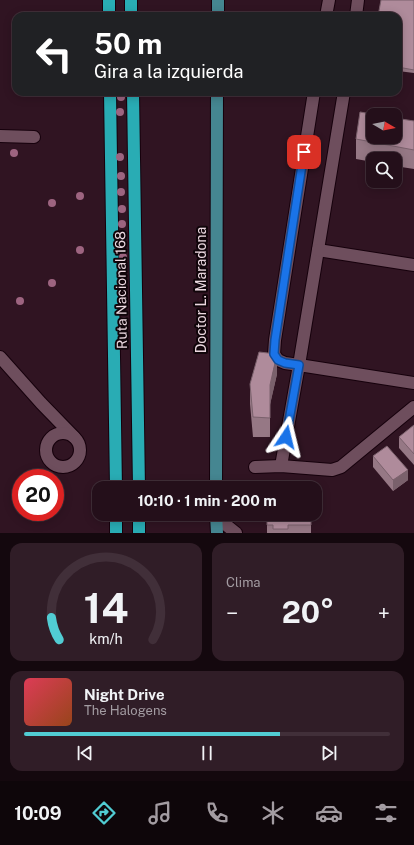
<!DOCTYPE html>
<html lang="es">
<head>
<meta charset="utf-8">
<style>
	:root { --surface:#240f1a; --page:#301d27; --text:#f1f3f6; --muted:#a39ca2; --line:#412f39; --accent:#51ccd3 }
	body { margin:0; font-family:"Public Sans",sans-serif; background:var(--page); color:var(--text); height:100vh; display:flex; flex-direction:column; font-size:15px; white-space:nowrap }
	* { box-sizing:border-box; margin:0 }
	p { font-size:13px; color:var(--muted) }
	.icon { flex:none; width:22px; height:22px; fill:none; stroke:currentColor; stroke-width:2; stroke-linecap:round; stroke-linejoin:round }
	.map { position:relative; height:533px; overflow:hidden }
	.side { display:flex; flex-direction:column; gap:10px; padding:10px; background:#14080e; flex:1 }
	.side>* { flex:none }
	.guide { position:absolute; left:12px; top:12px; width:390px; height:84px; border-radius:12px; box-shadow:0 2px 10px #0003,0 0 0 1px var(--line); background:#202124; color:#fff; overflow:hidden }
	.needle { width:26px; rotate:100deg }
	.fabs { position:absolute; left:366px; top:108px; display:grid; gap:8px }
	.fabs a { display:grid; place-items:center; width:36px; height:36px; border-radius:8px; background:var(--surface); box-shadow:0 2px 10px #0003,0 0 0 1px var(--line); font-size:20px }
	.speed { position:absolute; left:12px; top:469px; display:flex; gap:8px; font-size:20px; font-weight:700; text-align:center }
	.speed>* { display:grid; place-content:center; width:52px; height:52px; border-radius:50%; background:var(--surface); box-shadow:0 2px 10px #0003,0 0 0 1px var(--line); line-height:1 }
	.speed .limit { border:6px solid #d22; background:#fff; color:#111 }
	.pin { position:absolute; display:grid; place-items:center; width:34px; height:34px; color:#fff; margin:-17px; border-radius:8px; box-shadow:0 2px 6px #0006 }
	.me { position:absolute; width:44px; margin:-22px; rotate:10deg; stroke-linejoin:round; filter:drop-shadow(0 0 3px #0008) }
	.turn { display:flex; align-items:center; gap:14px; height:84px; padding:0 16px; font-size:18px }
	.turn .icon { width:52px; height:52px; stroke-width:2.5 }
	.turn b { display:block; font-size:28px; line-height:34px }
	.big { font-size:30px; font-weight:700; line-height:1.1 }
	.side .widget { flex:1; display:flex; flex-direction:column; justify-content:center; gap:6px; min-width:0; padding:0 14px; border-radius:12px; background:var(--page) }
	.side .dial { align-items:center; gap:0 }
	.dial svg { height:104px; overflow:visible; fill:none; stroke:var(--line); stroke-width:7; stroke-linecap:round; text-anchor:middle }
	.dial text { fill:var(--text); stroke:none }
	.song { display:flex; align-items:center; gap:12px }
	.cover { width:48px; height:48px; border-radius:6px; background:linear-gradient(135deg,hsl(350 70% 55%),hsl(20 70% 35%)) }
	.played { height:4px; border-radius:2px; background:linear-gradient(90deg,var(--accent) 70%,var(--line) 70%) }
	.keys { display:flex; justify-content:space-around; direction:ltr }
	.heat { display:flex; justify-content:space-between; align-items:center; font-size:22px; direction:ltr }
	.side .tiles { flex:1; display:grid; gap:10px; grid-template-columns:1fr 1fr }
	.widget:last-child { grid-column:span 2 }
	.trip { position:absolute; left:92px; top:481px; width:230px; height:40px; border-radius:12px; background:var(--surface); box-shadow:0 2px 10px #0003,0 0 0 1px var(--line); font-weight:700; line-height:40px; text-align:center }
	.dock { display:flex; height:64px; justify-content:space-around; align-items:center; background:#0e060a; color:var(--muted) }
	.dock .icon { width:28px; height:28px }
	.dock .active { color:var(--accent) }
	.dock b { font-size:18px; color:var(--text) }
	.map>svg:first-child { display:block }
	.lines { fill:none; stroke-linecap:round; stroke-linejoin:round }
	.minor-casing { stroke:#16010c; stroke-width:14 }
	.major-casing { stroke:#16010c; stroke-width:14 }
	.highway-casing { stroke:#16010c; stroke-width:14 }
	.minor { stroke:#6e4e5d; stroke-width:12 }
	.major { stroke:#458691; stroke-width:12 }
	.highway { stroke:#29acb4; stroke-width:12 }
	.tree { fill:#9d6480 }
	.wall { fill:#967885 }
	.shaded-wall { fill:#7a616c }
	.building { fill:#af8b9b; stroke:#7a616c }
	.route-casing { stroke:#114b97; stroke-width:10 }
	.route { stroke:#1a73e8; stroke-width:7 }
	.labels { text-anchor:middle; stroke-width:4; stroke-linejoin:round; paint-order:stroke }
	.street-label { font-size:14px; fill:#ebd8e0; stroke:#10050a }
</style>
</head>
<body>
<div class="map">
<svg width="414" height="533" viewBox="0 0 414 533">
	<rect width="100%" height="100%" fill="#301422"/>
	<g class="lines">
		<defs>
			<g id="minor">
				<path d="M326 16 329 0"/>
				<path d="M356 16 358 0"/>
				<path d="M314 92 275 340 274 354 278 360 285 363 299 365 344 92"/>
				<path d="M0 136 34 137"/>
				<path d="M318 250 414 265"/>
				<path d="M0 357 41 403 74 437"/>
				<circle cx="63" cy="450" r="17"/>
				<path d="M281 466 299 365 414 383"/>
				<path d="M255 467 281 466 332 470 341 467 414 407"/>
				<path d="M216 517 236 533"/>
			</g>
			<g id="major">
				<path d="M218 16V0"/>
				<path d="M216 488 217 92"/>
				<path d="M216 514 217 533"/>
			</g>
			<g id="highway">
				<path d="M109 0V16"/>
				<path d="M131 0V16"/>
				<path d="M110 92 116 488"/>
				<path d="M133 92 139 488"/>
				<path d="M116 514V533"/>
				<path d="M139 514V533"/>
			</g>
		</defs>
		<use href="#minor" class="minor-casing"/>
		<use href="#major" class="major-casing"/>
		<use href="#highway" class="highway-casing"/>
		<use href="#minor" class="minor"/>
		<use href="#major" class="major"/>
		<use href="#highway" class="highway"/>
	</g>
	<g class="tree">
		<circle cx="121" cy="97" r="4"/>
		<circle cx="120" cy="112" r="4"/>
		<circle cx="14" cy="153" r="4"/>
		<circle cx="120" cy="157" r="4"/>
		<circle cx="121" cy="176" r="4"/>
		<circle cx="121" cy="192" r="4"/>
		<circle cx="80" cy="196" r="4"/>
		<circle cx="52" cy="203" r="4"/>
		<circle cx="122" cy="209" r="4"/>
		<circle cx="122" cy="224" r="4"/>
		<circle cx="122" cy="240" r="4"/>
		<circle cx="80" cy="250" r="4"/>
		<circle cx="123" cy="257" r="4"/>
		<circle cx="123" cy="271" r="4"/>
		<circle cx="52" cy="283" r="4"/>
		<circle cx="123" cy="290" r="4"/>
		<circle cx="20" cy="301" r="4"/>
		<circle cx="124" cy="321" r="4"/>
		<circle cx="124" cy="337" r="4"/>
	</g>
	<g class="wall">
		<path d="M414 0V73L398 71V16Z"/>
		<path d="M414 121V169L395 166V159H373V162L356 159V139Z"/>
		<path d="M277 374 270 404V437H253L250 404V384Z"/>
		<path d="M414 425V465L399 448V437Z"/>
		<path d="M373 456 408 480 393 491 373 467Z"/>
		<rect x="267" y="514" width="44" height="19"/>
	</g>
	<g class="shaded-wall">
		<path d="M277 354V374L270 405V385Z"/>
		<path d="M408 470V480L393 491V480Z"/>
	</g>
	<g class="building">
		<path d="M381 0H414V70L398 67V16H378Z"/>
		<path d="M360 112 378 115H373V137H395V118L414 121V150L356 139Z"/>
		<path d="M259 352 277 354 270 385V418L253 417 250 384Z"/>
		<path d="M414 425V454L399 437Z"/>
		<path d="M387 446 408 470 393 480 373 456Z"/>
		<path d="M267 514H311V525H288V529H273V525H267Z"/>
	</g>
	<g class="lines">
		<defs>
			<path id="route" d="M286 437 299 365 285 363 278 360 274 354 275 340 304 152"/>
		</defs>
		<use href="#route" class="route-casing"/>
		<use href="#route" class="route"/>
	</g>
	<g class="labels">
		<g class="street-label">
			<text transform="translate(121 290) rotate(-91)" y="5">Ruta Nacional 168</text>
			<text transform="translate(201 290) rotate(-90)" y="5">Doctor L. Maradona</text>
		</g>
	</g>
</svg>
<div class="fabs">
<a><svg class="needle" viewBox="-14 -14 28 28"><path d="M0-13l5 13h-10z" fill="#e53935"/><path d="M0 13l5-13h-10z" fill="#a39ca2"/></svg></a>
<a><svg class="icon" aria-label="search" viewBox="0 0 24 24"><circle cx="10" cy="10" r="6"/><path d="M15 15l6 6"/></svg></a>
</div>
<div class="speed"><div class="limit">20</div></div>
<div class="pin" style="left:304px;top:152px;background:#d93025"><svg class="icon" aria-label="arrive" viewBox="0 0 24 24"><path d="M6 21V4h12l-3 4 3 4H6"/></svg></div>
<svg class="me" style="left:286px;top:437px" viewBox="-20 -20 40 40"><path d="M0-17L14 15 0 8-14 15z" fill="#1a73e8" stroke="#fff" stroke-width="4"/></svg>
<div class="trip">10:10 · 1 min · 200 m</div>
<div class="guide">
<div class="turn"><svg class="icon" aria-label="left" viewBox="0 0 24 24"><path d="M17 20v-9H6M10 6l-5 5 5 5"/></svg><div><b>50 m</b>Gira a la izquierda</div></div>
</div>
</div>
<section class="side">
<div class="tiles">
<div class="widget dial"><svg viewBox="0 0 100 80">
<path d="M14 69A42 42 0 1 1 86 69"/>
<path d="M14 69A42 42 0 0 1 8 52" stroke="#51ccd3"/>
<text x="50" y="56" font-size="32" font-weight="700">14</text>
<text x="50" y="72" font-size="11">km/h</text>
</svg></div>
<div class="widget"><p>Clima</p>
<div class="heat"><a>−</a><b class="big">20°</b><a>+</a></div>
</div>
<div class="widget">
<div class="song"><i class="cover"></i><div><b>Night Drive</b><p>The Halogens</p></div></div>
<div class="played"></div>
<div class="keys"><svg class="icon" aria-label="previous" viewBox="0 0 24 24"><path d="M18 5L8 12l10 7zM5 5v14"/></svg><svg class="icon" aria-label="pause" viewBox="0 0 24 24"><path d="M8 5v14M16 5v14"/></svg><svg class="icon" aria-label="next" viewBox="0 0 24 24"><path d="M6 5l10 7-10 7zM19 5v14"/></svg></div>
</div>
</div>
</section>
<nav class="dock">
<b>10:09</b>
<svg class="icon active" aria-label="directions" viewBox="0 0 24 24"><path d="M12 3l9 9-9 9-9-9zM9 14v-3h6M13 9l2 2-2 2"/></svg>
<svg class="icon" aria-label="music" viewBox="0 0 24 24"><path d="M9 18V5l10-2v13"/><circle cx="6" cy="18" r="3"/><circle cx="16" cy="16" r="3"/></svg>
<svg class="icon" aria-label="phone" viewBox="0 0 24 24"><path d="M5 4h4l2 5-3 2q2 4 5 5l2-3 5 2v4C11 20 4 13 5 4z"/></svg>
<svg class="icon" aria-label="climate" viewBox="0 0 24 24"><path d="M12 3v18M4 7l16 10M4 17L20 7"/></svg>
<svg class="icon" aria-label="car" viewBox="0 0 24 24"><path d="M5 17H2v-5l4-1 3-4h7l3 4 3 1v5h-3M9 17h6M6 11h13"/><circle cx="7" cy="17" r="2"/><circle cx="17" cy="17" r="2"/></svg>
<svg class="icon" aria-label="filters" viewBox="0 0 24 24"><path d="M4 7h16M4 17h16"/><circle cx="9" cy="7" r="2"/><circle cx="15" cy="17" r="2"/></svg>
</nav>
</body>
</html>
